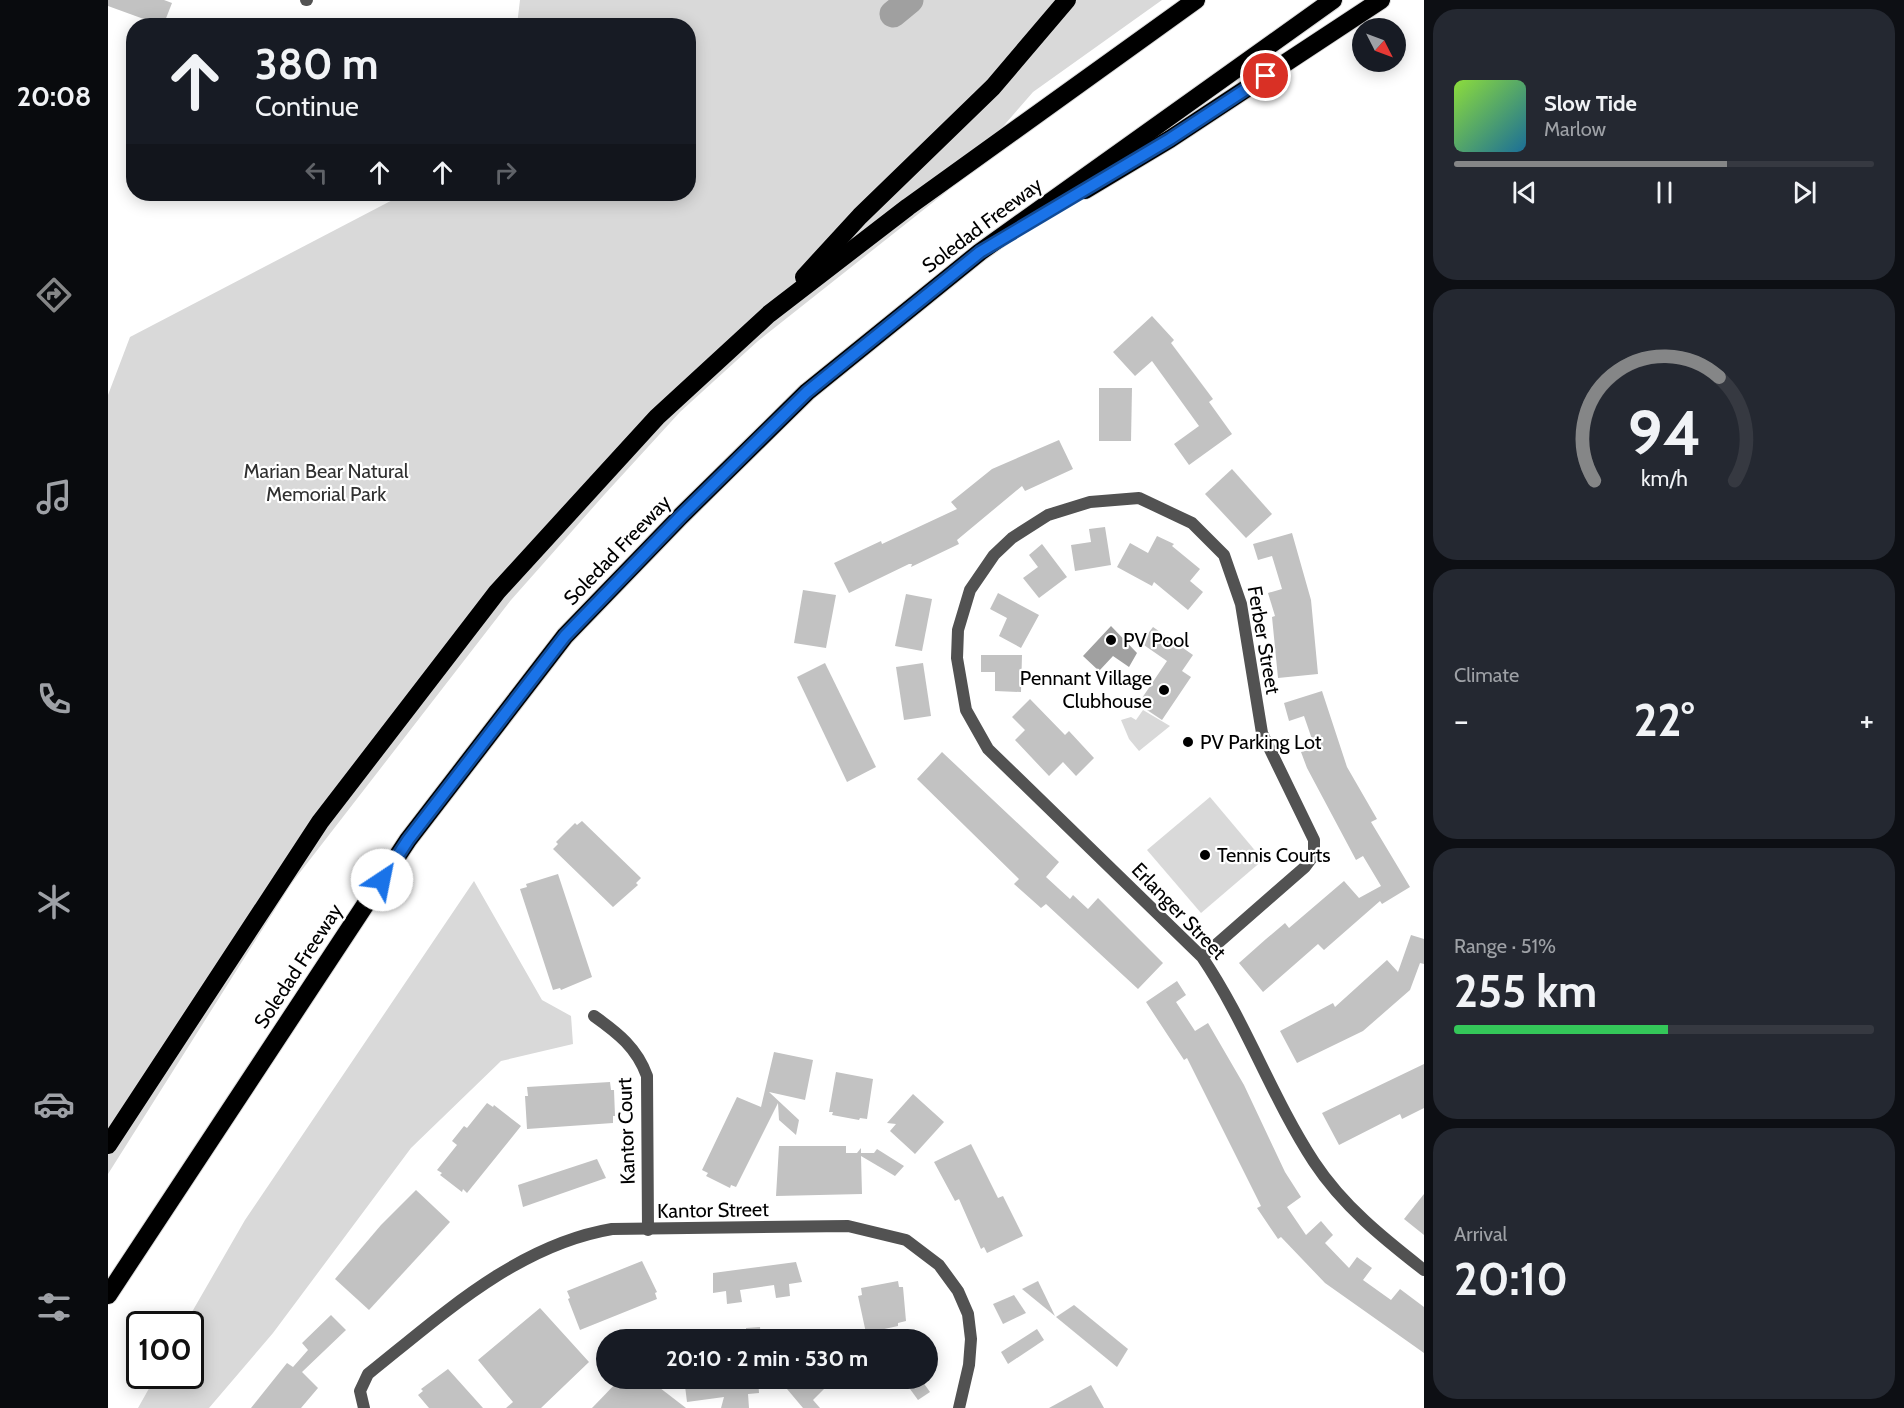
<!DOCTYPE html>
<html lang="en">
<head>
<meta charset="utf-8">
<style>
	:root { --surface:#171b24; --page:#242831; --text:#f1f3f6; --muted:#9ea1a6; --line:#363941; --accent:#858687 }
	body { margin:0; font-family:Cabin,sans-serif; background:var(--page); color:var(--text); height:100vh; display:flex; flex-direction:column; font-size:22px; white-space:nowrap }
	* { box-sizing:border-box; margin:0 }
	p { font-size:20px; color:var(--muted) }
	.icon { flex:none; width:33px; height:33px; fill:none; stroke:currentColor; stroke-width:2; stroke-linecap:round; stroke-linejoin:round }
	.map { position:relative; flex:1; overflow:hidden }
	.sheet { display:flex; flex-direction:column; gap:9px; padding:9px; background:#0d0f14; width:480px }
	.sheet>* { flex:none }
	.banner { position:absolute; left:18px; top:18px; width:570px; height:183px; border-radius:24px; box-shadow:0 3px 15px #0003; background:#171b24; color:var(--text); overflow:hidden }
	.needle { width:39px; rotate:132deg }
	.buttons { position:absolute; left:1244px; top:18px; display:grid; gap:12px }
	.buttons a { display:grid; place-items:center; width:54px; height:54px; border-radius:50%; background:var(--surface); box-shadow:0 3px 15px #0003; font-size:30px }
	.speed { position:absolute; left:18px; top:1311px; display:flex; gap:12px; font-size:30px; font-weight:700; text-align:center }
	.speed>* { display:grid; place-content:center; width:78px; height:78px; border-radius:50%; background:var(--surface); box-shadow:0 3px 15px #0003; line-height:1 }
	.speed .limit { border:3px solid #111; border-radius:9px; background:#fff; color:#111 }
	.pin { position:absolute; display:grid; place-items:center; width:51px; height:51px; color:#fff; margin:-26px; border:3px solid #fff; border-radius:50%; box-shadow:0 2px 6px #0007 }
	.me { position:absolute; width:66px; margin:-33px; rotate:34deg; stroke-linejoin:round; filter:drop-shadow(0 0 4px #0008) }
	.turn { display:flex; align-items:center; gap:21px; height:126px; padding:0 30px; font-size:27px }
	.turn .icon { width:78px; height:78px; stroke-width:2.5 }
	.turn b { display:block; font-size:42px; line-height:51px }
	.lanes { display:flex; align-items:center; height:57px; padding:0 30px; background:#0003; justify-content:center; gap:30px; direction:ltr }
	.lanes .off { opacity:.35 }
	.big { font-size:45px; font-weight:700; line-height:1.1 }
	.sheet .widget { flex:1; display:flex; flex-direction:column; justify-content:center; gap:9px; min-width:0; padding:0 21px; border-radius:24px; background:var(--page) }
	.sheet .dial { align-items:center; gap:0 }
	.dial svg { height:156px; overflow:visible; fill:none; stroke:var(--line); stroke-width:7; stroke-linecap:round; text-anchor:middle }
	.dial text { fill:var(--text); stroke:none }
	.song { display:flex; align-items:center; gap:18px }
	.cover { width:72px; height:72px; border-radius:9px; background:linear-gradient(135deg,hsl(90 70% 55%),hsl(200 70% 35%)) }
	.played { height:6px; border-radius:3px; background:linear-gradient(90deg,var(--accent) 65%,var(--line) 65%) }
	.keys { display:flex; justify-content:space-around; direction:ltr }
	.heat { display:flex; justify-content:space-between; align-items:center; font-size:33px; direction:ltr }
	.charge { height:9px; border-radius:4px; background:linear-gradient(90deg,#34c759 51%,var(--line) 0) }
	.trip { position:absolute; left:488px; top:1329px; width:342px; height:60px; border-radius:30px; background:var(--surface); box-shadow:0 3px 15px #0003; font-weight:700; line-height:60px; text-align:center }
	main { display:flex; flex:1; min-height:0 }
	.menu { display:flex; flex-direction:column; width:108px; justify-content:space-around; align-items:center; background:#090b0e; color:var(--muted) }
	.menu .icon { width:42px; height:42px }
	.menu .current { color:var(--accent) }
	.menu b { font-size:27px; color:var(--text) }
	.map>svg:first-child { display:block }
	.green { fill:#d9d9d9 }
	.water { fill:#a0a0a0 }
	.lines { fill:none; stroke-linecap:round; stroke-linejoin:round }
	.river { stroke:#a0a0a0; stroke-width:27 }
	.building { fill:#c2c2c2 }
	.motorway-casing { stroke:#dbdbdb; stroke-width:20 }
	.minor { stroke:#525252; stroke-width:12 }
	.tertiary { stroke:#525252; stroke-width:12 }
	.motorway { stroke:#000; stroke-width:18 }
	.route-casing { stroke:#114b97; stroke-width:15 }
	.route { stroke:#1a73e8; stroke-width:10 }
	.poi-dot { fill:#000; stroke:#fff; stroke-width:2 }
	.labels { text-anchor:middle; stroke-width:4.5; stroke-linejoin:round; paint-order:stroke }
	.street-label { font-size:20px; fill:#000; stroke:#fff }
	.park-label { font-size:20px; fill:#303030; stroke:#fff }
	.poi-label { font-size:20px; fill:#000; stroke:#fff; text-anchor:start }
</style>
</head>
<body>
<main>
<nav class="menu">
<b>20:08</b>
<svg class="icon current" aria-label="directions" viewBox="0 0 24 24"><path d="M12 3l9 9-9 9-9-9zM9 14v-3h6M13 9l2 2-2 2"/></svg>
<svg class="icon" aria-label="music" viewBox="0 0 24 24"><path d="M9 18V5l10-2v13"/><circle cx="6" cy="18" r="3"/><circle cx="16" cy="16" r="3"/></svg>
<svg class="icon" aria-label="phone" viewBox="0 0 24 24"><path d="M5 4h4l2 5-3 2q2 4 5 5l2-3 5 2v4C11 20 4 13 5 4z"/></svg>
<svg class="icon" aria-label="climate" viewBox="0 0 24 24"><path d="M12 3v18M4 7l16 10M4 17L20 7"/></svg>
<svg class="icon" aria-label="car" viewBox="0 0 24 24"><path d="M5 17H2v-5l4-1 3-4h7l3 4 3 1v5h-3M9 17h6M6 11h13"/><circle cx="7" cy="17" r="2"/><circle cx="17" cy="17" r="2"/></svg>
<svg class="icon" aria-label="filters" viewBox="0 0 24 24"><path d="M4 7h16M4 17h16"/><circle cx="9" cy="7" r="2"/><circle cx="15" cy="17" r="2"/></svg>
</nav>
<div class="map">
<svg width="1316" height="1408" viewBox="0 0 1316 1408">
	<rect width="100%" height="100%" fill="#fff"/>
	<g class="green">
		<path d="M412 0H1054L925 92 838 192 650 341 572 412 496 495 403 600 183 884 0 1174V395L22 337 296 194H580V26L409 25Z"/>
		<path d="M1035 710 1062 726 1031 751 1021 739 1013 720 1023 717 1028 720Z"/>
		<path d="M1102 797 1155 860 1093 913 1039 850Z"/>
		<path d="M366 881 434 1000 463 1016 465 1044 393 1061 303 1148 165 1333 101 1408H30L48 1376H82V1324H77L137 1220Z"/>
	</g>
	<path class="water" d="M1003 626 1029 653 1021 667 1005 656 991 671 975 656Z"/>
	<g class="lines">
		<path class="river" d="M785 14 802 0"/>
	</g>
	<g class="building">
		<path d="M0 0H56L64 3 55 26 0 6Z"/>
		<path d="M1044 316 1066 340 1063 343 1105 399 1101 402 1124 434 1081 465 1066 444 1091 426 1044 361 1027 376 1005 352Z"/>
		<path d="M991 388H1024L1023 441H991Z"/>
		<path d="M951 440 965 469 917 491 914 486 849 540 851 544 803 567 804 564H801L741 593 726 563 773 541 774 544 849 509 843 502 884 469Z"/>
		<path d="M1124 469 1164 514 1138 538 1097 494Z"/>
		<path d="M997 527 1003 565 967 571 963 545 983 542 981 529Z"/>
		<path d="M1184 533 1203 600 1210 674 1170 678 1164 617 1167 616 1160 593 1174 589 1164 556 1150 560 1145 544Z"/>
		<path d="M1049 536 1066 544 1064 546 1092 569 1082 581 1095 592 1080 610 1046 582 1044 586 1009 567 1022 543 1040 553Z"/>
		<path d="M934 544 959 577 931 598 915 578 930 567 921 555Z"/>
		<path d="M695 590 728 595 718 648 686 643Z"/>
		<path d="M890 593 931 615 913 648 891 636 899 618 882 609Z"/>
		<path d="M798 594 824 599 814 651 787 646Z"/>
		<path d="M1045 627 1085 655 1074 671 1083 677 1054 720 1030 704 1059 661 1033 643Z"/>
		<path d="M873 655H914L913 692 887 691V672H873Z"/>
		<path d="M717 663 768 767 739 782 689 677Z"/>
		<path d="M815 663 823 716 796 720 788 667Z"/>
		<path d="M1214 691 1239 767 1269 819 1263 822 1302 887 1274 904 1272 901 1216 950 1210 944 1155 992 1131 963 1158 939 1177 923 1181 928 1236 881 1251 898 1273 886 1255 856 1248 860 1199 768 1193 752 1207 748 1196 716 1181 721 1176 703Z"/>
		<path d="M922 699 957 735 961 731 986 758 968 776 955 762 941 776 907 740 917 730 904 717Z"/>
		<path d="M834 752 951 862 938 877 962 899 965 895 980 909 990 898 1055 963 1030 989 938 904 933 908 906 884 911 879 809 779Z"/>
		<path d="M474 821 533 878 528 883 530 885 505 907 445 849 450 844 448 842 467 823 469 825Z"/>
		<path d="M450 874 484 977 453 990 452 988 445 990 412 889 419 887 418 884Z"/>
		<path d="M1303 935 1316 939V964L1312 963 1302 990 1255 1031 1189 1063 1172 1031 1225 1003 1227 1007 1279 960 1290 972Z"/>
		<path d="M1069 981 1078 995 1068 1002 1087 1031 1100 1023 1136 1085 1177 1172 1193 1197 1179 1207 1198 1235 1213 1221 1225 1235 1217 1243 1241 1268 1249 1257 1264 1268 1255 1280 1283 1300 1292 1289 1316 1307V1353L1217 1283 1173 1237 1170 1239 1149 1208 1153 1206 1079 1058 1076 1060 1038 1002Z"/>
		<path d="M666 1052 705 1060 697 1100 661 1092 691 1120 688 1135 671 1120 670 1103 628 1187 623 1185 622 1188 598 1176 600 1173 594 1170 629 1097 653 1107Z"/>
		<path d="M1316 1064V1108L1294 1119 1292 1114 1231 1145 1214 1113Z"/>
		<path d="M728 1072 765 1079 759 1119 752 1118 751 1120 724 1115 725 1112H721Z"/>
		<path d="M502 1082 503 1090H506L507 1116H505V1123L419 1129 417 1096H420L419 1087Z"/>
		<path d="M805 1094 836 1122 807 1154 782 1131 788 1124 779 1123Z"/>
		<path d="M379 1103 385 1107 386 1105 413 1126 359 1193 355 1189 354 1192 332 1175 334 1173 329 1170 349 1145 344 1141 356 1126 359 1128Z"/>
		<path d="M863 1144 890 1198 895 1196 915 1236 879 1253 876 1247 873 1249 851 1199 847 1201 826 1162Z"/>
		<path d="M671 1146H738V1153H749L753 1148V1153H766L769 1149 796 1166 787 1176 753 1156 754 1194 668 1196Z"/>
		<path d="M489 1159 498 1178 415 1207 410 1185Z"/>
		<path d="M308 1190 342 1222 261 1310 227 1279 273 1225Z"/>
		<path d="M1316 1194V1235L1296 1219Z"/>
		<path d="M534 1261 549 1292 547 1293 549 1299 472 1330 460 1299 462 1298 459 1291Z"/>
		<path d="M688 1262 694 1282 681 1284 682 1296 668 1298 666 1285 632 1290 634 1302 619 1304 618 1291 605 1293V1273Z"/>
		<path d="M790 1281 791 1287H795L798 1321 790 1323V1326L758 1333 750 1296 754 1295 753 1288Z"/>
		<path d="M930 1281 947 1316 914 1289Z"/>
		<path d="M906 1295 918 1313 895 1324 885 1304Z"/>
		<path d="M966 1305 1020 1349 1009 1367 948 1317Z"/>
		<path d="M432 1308 481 1362 433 1408H398L405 1402 370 1360Z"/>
		<path d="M223 1315 238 1330 194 1372 210 1388 193 1408H143L179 1363 185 1367 200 1350 194 1343Z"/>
		<path d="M652 1327 653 1340H639L638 1328Z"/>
		<path d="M929 1329 936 1340 900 1364 893 1352Z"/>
		<path d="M340 1369 375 1408H321L310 1395 315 1391 313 1389Z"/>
		<path d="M513 1378H539L578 1408H484Z"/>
		<path d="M576 1378H650L651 1393 640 1394 641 1408H613L616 1397 579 1402Z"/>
		<path d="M697 1378H727L705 1400 712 1408H695L679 1389 687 1381 691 1385Z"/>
		<path d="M794 1378H812L822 1392 810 1400Z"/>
		<path d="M983 1385 996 1408H941Z"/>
	</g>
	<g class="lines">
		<defs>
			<g id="motorway">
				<path d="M977 190 1062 139 1273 0"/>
				<path d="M696 277 752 216 885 87 959 0"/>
				<path d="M0 1145 212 822 389 592 549 417 661 314 800 207 1088 0"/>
				<path d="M0 1295 300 840 457 636 573 516 699 392 872 252 1225 0"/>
			</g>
		</defs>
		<use href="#motorway" class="motorway-casing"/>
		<g class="minor">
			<path d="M198 0H199"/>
			<path d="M1094 957 1197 867 1206 855V840L1154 733 1133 604 1116 555 1084 523 1031 498 982 502 940 515 904 538 886 555 862 590 850 630 849 658 858 710 880 749 1094 957C1138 1022 1163 1096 1206 1162 1235 1206 1275 1238 1316 1270"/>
			<path d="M486 1016C510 1033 529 1048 539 1076L540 1230"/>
		</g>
		<path class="tertiary" d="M256 1408 252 1391 260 1374C334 1315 409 1245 504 1229L740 1226 798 1240 831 1265 850 1291 860 1314 863 1339 861 1365 851 1408"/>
		<use href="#motorway" class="motorway"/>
	</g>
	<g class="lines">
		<defs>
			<path id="route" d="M274 880 300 840 457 636 573 516 699 392 872 252 1062 139 1158 76"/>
		</defs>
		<use href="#route" class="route-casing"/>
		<use href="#route" class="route"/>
	</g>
	<g class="poi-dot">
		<circle cx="1003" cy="640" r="6"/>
		<circle cx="1056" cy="690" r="6"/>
		<circle cx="1080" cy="742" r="6"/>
		<circle cx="1097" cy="855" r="6"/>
	</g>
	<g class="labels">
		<g class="street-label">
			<text transform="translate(874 225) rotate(-37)" y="7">Soledad Freeway</text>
			<text transform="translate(509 550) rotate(-46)" y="7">Soledad Freeway</text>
			<text transform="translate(1156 640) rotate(80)" y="7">Ferber Street</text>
			<text transform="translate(1071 911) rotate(46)" y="7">Erlanger Street</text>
			<text transform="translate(190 966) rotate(-57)" y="7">Soledad Freeway</text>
			<text transform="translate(518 1131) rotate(-92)" y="7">Kantor Court</text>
			<text transform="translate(605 1210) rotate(-1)" y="7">Kantor Street</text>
		</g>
		<g class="park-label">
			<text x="218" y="478">Marian Bear Natural<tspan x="218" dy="23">Memorial Park</tspan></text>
		</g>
		<g class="poi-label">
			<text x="1015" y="647">PV Pool</text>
			<text x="1044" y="685" text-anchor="end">Pennant Village<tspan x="1044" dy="23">Clubhouse</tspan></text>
			<text x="1092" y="749">PV Parking Lot</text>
			<text x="1109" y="862">Tennis Courts</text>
		</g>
	</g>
</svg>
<div class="buttons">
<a><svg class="needle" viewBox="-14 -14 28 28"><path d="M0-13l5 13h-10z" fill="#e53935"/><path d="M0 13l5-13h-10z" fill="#9ea1a6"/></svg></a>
</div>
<div class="speed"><div class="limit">100</div></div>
<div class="pin" style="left:1158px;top:76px;background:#d93025"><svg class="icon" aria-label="arrive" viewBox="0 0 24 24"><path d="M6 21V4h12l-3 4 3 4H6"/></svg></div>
<svg class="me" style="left:274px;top:880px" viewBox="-20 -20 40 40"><circle r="19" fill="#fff"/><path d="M0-13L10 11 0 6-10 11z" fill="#1a73e8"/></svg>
<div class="trip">20:10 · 2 min · 530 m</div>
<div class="banner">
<div class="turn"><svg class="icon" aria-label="ahead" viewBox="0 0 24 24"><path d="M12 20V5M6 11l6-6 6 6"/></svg><div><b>380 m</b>Continue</div></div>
<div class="lanes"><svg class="icon off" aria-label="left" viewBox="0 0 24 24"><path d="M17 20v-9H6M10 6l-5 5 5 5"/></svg><svg class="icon" aria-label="ahead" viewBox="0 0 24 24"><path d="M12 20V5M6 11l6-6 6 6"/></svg><svg class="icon" aria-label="ahead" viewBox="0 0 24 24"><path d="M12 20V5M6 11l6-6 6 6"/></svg><svg class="icon off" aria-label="right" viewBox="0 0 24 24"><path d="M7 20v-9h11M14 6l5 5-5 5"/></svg></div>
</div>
</div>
<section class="sheet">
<div class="widget">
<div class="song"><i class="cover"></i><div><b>Slow Tide</b><p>Marlow</p></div></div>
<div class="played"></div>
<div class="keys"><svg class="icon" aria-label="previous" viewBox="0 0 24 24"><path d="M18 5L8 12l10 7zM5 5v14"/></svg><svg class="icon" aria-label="pause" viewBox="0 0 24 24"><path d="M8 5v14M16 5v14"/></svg><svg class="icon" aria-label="next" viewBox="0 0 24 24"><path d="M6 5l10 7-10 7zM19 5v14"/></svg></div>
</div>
<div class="widget dial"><svg viewBox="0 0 100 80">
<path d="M14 69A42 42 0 1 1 86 69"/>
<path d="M14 69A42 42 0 0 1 78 16" stroke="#858687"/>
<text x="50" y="56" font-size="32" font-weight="700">94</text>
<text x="50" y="72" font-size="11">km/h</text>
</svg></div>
<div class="widget"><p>Climate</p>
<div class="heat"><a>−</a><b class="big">22°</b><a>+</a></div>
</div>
<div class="widget"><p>Range · 51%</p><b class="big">255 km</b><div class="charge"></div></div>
<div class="widget"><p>Arrival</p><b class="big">20:10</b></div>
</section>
</main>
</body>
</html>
